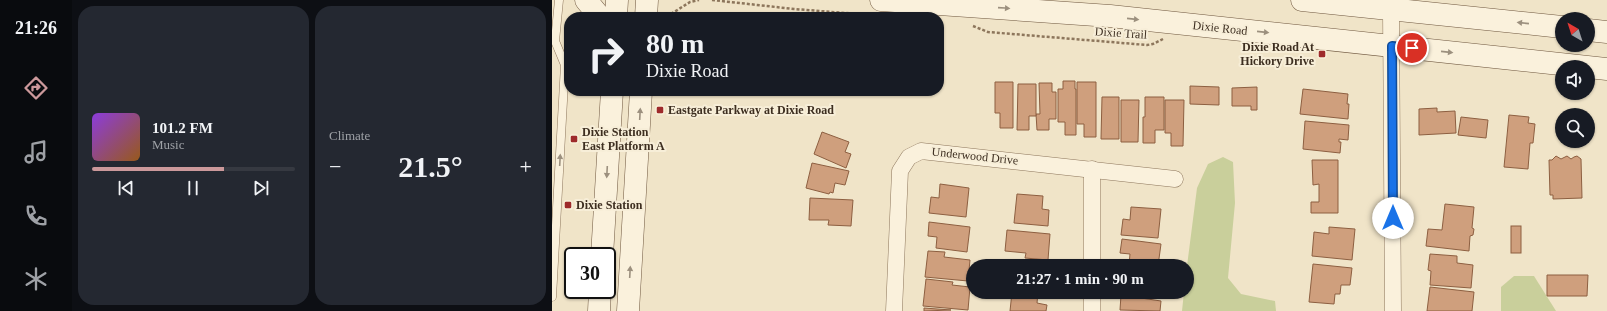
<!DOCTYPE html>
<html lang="en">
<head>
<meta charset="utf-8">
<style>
	:root { --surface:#171b24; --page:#242831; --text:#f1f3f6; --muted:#9ea1a6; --line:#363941; --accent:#cc999b }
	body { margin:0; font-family:Georgia,serif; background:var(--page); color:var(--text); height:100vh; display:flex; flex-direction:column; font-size:15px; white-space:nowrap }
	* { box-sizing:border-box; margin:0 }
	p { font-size:13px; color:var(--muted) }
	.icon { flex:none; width:22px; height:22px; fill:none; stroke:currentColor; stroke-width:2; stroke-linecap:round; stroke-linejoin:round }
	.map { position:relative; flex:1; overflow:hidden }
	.panel { display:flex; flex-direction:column; gap:6px; padding:6px; background:#0d0f14; width:480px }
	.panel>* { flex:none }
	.banner { position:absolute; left:12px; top:12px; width:380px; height:84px; border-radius:16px; box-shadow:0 1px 3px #0004; background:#171b24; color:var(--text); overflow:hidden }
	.needle { width:26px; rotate:321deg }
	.tools { position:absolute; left:1003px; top:12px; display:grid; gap:8px }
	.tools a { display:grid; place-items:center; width:40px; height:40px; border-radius:50%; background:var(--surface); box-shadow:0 1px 3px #0004; font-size:20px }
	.speed { position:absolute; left:12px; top:247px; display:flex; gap:8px; font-size:20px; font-weight:700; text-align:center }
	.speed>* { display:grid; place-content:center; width:52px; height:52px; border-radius:50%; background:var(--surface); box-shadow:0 1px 3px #0004; line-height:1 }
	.speed .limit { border:2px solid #111; border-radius:6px; background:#fff; color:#111 }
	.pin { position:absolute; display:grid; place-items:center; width:34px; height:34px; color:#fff; margin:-17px; border:2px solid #fff; border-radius:50%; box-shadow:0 1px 4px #0007 }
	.me { position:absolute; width:44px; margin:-22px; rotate:0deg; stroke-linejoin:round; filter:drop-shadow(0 0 3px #0008) }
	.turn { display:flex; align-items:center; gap:14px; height:84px; padding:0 16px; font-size:18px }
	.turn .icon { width:52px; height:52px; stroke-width:2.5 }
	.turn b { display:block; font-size:28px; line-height:34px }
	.big { font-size:30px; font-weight:600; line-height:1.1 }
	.panel .widget { flex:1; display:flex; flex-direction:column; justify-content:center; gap:6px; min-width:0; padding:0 14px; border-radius:16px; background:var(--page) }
	.song { display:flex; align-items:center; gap:12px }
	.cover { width:48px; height:48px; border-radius:6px; background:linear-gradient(135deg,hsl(270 70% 55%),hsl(30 70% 35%)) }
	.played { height:4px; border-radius:2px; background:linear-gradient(90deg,var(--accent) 65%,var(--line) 65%) }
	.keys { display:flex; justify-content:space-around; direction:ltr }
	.heat { display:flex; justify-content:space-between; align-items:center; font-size:22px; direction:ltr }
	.panel .tiles { flex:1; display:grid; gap:6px; grid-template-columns:repeat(2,1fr) }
	.trip { position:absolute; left:414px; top:259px; width:228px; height:40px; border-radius:20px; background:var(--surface); box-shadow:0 1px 3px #0004; font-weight:600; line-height:40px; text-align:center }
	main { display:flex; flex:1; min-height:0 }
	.tabs { display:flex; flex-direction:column; width:72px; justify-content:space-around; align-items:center; background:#090b0e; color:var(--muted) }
	.tabs .icon { width:28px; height:28px }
	.tabs .active { color:var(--accent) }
	.tabs b { font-size:18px; color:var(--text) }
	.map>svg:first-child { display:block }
	.green { fill:#c9cf9b }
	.building { fill:#cf9f7d; stroke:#8d5f41 }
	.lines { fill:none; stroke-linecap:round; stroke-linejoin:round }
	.lane-casing { stroke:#8d765c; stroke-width:9 }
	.street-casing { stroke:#8d765c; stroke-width:17 }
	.secondary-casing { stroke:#6f573f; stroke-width:23 }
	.path { stroke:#8d765c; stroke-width:2.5; stroke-dasharray:3 2; stroke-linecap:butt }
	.lane { stroke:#faf1dc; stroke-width:8 }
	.street { stroke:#faf1dc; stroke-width:16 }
	.secondary { stroke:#faf1dc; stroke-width:22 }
	.oneway { fill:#9c907e }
	.route-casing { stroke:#114b97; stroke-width:10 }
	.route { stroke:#1a73e8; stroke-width:7 }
	.poi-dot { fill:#9e2a2b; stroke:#f7eed8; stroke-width:1.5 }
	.labels { text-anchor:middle; stroke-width:4; stroke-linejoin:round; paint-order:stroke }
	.street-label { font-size:12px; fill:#3d2e20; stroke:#f7eed8 }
	.poi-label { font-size:12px; font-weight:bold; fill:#3d2e20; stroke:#f7eed8; text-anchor:start }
</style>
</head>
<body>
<main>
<nav class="tabs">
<b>21:26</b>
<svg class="icon active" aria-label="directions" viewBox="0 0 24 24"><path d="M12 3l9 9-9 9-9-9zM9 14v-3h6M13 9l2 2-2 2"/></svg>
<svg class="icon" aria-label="music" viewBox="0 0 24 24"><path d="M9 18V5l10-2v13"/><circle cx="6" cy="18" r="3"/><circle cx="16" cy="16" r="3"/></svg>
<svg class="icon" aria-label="phone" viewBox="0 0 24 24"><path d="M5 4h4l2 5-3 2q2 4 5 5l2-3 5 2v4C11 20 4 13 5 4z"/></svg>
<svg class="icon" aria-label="climate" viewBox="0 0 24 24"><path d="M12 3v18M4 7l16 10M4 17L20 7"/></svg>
</nav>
<section class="panel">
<div class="tiles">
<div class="widget">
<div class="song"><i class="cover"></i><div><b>101.2 FM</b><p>Music</p></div></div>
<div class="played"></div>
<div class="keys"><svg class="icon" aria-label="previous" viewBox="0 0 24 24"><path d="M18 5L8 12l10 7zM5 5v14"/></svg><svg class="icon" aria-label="pause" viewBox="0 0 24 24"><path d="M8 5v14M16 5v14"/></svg><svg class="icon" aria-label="next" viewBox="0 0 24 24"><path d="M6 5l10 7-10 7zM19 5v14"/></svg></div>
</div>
<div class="widget"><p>Climate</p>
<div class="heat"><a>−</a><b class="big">21.5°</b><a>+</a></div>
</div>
</div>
</section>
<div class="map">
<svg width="1055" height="311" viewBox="0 0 1055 311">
	<rect width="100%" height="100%" fill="#f0e4c8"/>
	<g class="green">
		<path d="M671 157 681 162 683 203 676 278 689 294 723 301 724 311H630L632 292H635V266L645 188 656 164Z"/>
		<path d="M962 276H982L1004 311H949V287Z"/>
	</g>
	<g class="building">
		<path d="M511 81H523V89H524V135H513V122H506V89H511Z"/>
		<path d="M443 82H461V128H448V113H443Z"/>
		<path d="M525 82H544V137H532V124H525Z"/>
		<path d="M487 83H500V92H504V119H497V130H485L484 114H488Z"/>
		<path d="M466 84H484V116H477V130H465Z"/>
		<path d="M638 86 667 87V105L638 104Z"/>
		<path d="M705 87V110H699V106H680V88Z"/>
		<path d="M751 89 796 94 795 104H797L796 119 748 114Z"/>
		<path d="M550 97H567V139H549Z"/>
		<path d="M593 97H612V130H603V143H591V117H593Z"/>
		<path d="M569 100H587L586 142H569Z"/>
		<path d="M613 100H632L631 146H619V133H613Z"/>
		<path d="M885 108V112L903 111 904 133 867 135V109Z"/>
		<path d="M957 115 977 117 976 123 983 124 981 143H978L976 169 952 167Z"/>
		<path d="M909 117 936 120 934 138 906 135Z"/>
		<path d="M753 121 797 125 796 140 787 139V142H789L788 153 751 149Z"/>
		<path d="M270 132 297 142 293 152 299 154 294 168 262 154Z"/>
		<path d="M1004 156 1009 159 1015 156 1019 159 1022 157 1025 156 1029 159 1030 198 1001 199V195H998L997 160H1000Z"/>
		<path d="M760 160H786V213H759V202H767V184L761 185Z"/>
		<path d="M260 163 297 171 293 185 283 183 281 193 278 192 277 194 254 188Z"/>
		<path d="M388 184 417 188 414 217 377 213 379 197 387 198Z"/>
		<path d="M465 194 491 196 490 209 497 210 496 226 462 223Z"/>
		<path d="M258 198 301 200 299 226 276 225 277 220H257Z"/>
		<path d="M893 204 922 207 920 228 922 229 921 235 918 236 917 251 874 246 876 229 890 230Z"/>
		<path d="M579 207 609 209 606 238 569 235 571 219 578 220Z"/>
		<path d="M377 222 418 227 415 252 384 248 385 237 376 236Z"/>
		<rect x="959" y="226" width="10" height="27"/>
		<path d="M777 227 803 229 800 260 760 256 762 232 777 234Z"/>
		<path d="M455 230 498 234 496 260 473 258 474 253 453 251Z"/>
		<path d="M570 239 609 244 606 266 577 265 578 254 568 253Z"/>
		<path d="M376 251 393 252 392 257 418 260 416 281 373 277Z"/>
		<path d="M878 254 905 256V263L921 265 919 288 878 285 879 271 876 270Z"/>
		<path d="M461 260 488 263 487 266H461Z"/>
		<path d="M761 264 800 268 798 285H789L788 294H783L782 304 757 302Z"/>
		<path d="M995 275H1036L1035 296H995Z"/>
		<path d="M374 279 401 282 400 285 418 287 416 310 371 306Z"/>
		<path d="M878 287 922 292 920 311H875Z"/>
		<path d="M460 292H486L485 303 495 305 494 311H458Z"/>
		<path d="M568 292H612V296L595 294V296L567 293Z"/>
		<path d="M569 295 609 301 608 311 568 310Z"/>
		<path d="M372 308 399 310 372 311Z"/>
	</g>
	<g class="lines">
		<defs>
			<path id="lane" d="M0 297 13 65 3 41 7 0"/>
			<g id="street">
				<path d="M839 9 841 311"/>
				<path d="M540 266V169"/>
				<path d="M342 311 348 171 357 157 369 151 623 179"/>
				<path d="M540 311V292"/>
			</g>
			<g id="secondary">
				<path d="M34 0 48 17"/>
				<path d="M329 0 558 16 1055 69"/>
				<path d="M750 0 1010 27"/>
				<path d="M64 17 65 0"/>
				<path d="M94 17 95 0"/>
				<path d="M1036 30 1055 32"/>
				<path d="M50 256 60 91"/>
				<path d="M47 311 48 290"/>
				<path d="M76 311 89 91"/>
			</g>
		</defs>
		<use href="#lane" class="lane-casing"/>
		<use href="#street" class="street-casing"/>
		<use href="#secondary" class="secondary-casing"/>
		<g class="path">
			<path d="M160 0 242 9 319 15"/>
			<path d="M119 14 138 2 147 0"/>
			<path d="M421 26 436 32 595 45 601 44 611 39"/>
		</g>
		<use href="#lane" class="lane"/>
		<use href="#street" class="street"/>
		<use href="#secondary" class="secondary"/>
	</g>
	<defs><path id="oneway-solid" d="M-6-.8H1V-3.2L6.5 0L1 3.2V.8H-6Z"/></defs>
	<g class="oneway">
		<use href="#oneway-solid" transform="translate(452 8) rotate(4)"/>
		<use href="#oneway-solid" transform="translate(581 19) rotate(6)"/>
		<use href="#oneway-solid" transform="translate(971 23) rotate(-174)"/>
		<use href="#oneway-solid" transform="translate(711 32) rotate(6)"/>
		<use href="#oneway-solid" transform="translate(895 52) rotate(6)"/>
		<use href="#oneway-solid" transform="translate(88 114) rotate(-87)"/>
		<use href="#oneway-solid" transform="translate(8 160) rotate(-87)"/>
		<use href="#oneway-solid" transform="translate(55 172) rotate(93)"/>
		<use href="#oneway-solid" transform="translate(78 272) rotate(-87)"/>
	</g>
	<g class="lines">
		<defs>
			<path id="route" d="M841 218 840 46 860 48"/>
		</defs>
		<use href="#route" class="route-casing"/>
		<use href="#route" class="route"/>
	</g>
	<g class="poi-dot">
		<rect x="766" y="50" width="8" height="8" rx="2"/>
		<rect x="104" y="106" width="8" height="8" rx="2"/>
		<rect x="18" y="135" width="8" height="8" rx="2"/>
		<rect x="12" y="201" width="8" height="8" rx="2"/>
	</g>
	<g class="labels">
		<g class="street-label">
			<text transform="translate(668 28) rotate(6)" y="4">Dixie Road</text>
			<text transform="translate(569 33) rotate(4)" y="4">Dixie Trail</text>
			<text transform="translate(423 156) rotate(6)" y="4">Underwood Drive</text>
		</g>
		<g class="poi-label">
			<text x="762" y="51" text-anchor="end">Dixie Road At<tspan x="762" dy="14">Hickory Drive</tspan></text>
			<text x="116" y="114">Eastgate Parkway at Dixie Road</text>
			<text x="30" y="136">Dixie Station<tspan x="30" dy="14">East Platform A</tspan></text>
			<text x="24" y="209">Dixie Station</text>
		</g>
	</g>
</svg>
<div class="tools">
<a><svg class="needle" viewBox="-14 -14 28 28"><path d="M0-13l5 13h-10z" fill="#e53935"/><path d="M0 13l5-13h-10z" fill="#9ea1a6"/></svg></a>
<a><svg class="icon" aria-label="sound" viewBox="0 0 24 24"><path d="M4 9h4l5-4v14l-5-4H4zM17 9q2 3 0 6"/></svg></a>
<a><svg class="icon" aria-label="search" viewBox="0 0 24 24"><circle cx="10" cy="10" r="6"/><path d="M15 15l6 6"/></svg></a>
</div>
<div class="speed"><div class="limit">30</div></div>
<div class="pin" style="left:860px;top:48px;background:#d93025"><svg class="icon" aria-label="arrive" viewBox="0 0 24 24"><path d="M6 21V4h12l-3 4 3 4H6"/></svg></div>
<svg class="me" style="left:841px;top:218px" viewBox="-20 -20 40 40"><circle r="19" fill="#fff"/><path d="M0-13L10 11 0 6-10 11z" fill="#1a73e8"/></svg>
<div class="trip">21:27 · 1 min · 90 m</div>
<div class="banner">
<div class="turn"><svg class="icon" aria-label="right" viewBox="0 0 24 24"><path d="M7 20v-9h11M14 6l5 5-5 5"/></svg><div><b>80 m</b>Dixie Road</div></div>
</div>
</div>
</main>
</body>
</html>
